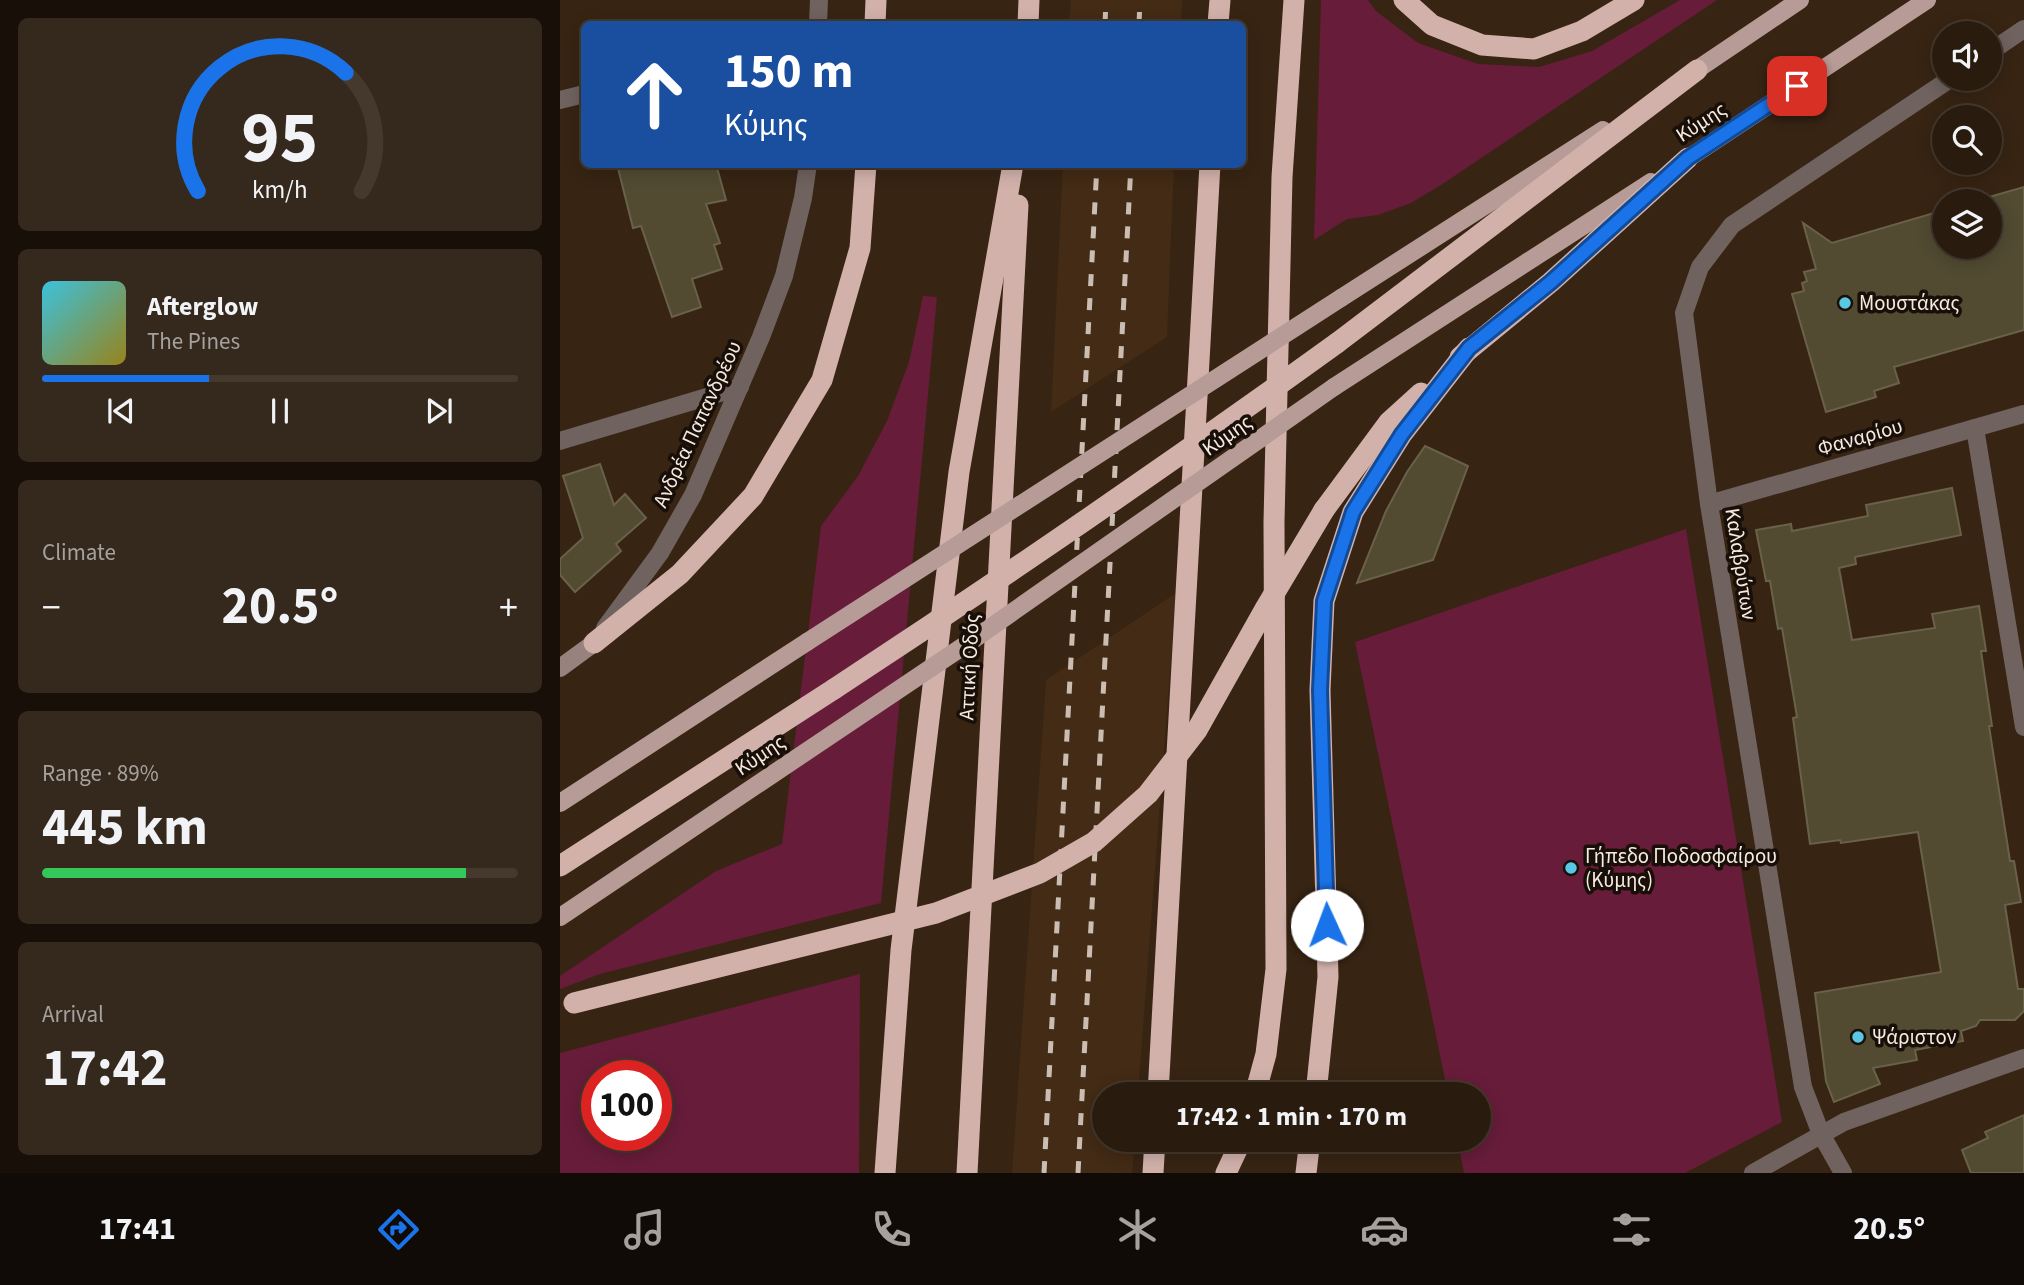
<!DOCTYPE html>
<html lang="en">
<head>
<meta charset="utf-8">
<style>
	:root { --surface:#291b0e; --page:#35281c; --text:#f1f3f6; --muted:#a5a19e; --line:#45392e; --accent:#1a73e8 }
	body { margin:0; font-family:"Source Sans 3",sans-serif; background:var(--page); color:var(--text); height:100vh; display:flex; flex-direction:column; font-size:26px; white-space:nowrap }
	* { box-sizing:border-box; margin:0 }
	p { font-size:23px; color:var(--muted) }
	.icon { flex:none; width:38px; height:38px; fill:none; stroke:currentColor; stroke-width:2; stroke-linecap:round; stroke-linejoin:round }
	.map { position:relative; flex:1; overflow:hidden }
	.details { display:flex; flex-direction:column; gap:18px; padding:18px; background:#170f08; width:560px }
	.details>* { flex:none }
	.top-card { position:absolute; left:21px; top:21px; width:665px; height:147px; border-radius:10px; box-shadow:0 4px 18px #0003,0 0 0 2px var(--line); background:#1a4fa0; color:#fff; overflow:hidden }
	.tools { position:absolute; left:1372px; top:21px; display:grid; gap:14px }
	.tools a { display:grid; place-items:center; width:70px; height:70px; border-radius:50%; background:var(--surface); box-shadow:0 4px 18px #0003,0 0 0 2px var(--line); font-size:35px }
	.speed { position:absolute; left:21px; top:1060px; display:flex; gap:14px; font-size:35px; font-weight:700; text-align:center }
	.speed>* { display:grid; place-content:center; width:91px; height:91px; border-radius:50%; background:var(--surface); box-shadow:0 4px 18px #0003,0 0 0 2px var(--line); line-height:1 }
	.speed .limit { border:10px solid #d22; background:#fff; color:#111 }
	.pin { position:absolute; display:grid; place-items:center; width:60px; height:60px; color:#fff; margin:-30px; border-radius:14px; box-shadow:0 4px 10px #0006 }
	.me { position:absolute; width:77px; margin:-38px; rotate:358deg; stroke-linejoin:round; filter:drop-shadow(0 0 5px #0008) }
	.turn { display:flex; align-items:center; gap:24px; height:147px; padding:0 28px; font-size:32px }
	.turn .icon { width:91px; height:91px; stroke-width:2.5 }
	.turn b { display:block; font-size:49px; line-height:60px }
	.big { font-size:52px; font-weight:700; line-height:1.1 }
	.details .card { flex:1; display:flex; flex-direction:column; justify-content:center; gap:10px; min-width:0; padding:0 24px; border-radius:10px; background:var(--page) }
	.details .dial { align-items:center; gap:0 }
	.dial svg { height:182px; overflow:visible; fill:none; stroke:var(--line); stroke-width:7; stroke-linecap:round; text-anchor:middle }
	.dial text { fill:var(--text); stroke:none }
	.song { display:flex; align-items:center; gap:21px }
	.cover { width:84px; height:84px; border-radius:10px; background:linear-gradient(135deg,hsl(190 70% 55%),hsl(50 70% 35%)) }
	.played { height:7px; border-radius:4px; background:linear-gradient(90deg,var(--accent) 35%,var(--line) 35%) }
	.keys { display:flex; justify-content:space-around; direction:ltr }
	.heat { display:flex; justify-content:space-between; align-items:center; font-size:38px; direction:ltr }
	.charge { height:10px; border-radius:5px; background:linear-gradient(90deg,#34c759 89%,var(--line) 0) }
	.trip { position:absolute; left:532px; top:1082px; width:399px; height:70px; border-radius:35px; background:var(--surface); box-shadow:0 4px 18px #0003,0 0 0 2px var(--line); font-weight:700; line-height:70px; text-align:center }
	.tab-bar { display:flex; height:112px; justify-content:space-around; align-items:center; background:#100b06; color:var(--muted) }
	.tab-bar .icon { width:49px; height:49px }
	.tab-bar .active { color:var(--accent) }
	.tab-bar b { font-size:32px; color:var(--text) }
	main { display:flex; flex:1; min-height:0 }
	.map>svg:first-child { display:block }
	.built { fill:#432b15 }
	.green { fill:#671c3a; fill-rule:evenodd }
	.building { fill:#524b32; stroke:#696148; stroke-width:2 }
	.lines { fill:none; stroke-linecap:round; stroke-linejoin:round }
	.street { stroke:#6f625f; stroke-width:18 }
	.secondary { stroke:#97827e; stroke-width:18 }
	.primary { stroke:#b69b96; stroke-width:18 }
	.highway { stroke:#d2b1ab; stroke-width:21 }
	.rail { stroke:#ccbdb2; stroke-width:5; stroke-dasharray:12 12; stroke-linecap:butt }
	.primary-bridge { stroke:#b69b96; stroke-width:18 }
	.highway-bridge { stroke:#d2b1ab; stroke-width:21 }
	.route-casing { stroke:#114b97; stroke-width:18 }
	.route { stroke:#1a73e8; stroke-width:12 }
	.poi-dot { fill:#59c8e5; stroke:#180f08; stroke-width:2.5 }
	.labels { text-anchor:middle; stroke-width:7; stroke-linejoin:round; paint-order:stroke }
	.street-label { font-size:21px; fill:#f7eae0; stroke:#180f08 }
	.poi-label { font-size:21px; fill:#f7eae0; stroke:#180f08; text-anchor:start }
</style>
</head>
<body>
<main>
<section class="details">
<div class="card dial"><svg viewBox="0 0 100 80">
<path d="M14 69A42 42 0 1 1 86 69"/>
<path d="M14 69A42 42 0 0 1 79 17" stroke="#1a73e8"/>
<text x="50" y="56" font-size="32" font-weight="700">95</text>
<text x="50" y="72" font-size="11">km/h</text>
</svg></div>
<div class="card">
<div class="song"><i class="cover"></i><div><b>Afterglow</b><p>The Pines</p></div></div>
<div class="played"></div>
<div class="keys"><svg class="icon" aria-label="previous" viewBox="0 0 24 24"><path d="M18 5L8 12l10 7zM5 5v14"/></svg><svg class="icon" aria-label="pause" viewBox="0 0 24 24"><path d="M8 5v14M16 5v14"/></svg><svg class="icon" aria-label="next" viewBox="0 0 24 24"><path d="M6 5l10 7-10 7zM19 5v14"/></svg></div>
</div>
<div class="card"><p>Climate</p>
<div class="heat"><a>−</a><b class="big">20.5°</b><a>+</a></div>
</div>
<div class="card"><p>Range · 89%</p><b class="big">445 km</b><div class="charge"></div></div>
<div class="card"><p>Arrival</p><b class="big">17:42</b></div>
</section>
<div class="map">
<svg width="1464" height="1173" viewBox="0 0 1464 1173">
	<rect width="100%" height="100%" fill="#372413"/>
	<g class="built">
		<path d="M511 0H622L621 24H509Z"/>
		<path d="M503 165H614L607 337 491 412Z"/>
		<path d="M616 593 578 1094H544V1139H575L572 1173H452L486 680Z"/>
	</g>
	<g class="green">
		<path d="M761 0H808L816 11 858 43 918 64 979 67 1032 51 1120 0H1157L881 185 851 203 818 215 787 219 754 240Z"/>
		<path d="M363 296 377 297 321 903 40 974 0 989V976L156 871 222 844 261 526 298 476 327 421 349 362Z"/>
		<path d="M1126 529 1222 1122 1125 1173H904L897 1139H919V1094H888L795 642Z"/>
		<path d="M300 974 299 1173H0V1053ZM96 1076V1136H37V1076Z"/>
	</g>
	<g class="building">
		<path d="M57 164H156L166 200 146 204 160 243 154 245 162 269 132 279 141 307 112 317 81 226 73 228Z"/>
		<path d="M1464 187V330L1334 367 1339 383 1314 391 1316 397 1266 412 1232 294 1244 291 1242 283 1247 281 1244 272 1256 269 1243 223 1272 243 1384 210V247H1430V201H1415Z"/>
		<path d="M865 446 908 466 873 560 797 583 826 511 847 472Z"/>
		<path d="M40 464 54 505 65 494 86 518 56 544 61 551 15 592 0 575V559L23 538 3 476Z"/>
		<path d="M1392 488 1401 535 1295 557 1296 564 1279 568 1292 640 1375 628 1372 614 1419 606 1426 651H1421L1432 726H1429L1450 861H1454L1461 902 1445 905 1458 989H1464V1011L1455 1020H1420L1416 1026 1401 1031 1403 1041 1355 1050 1357 1060 1313 1068 1320 1084 1274 1102 1266 1081 1255 993 1381 972 1358 832 1281 843 1280 840 1250 844 1233 718 1237 717 1222 628 1218 629 1210 581H1206L1196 530 1231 524 1232 531 1308 516 1306 505Z"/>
		<path d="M1464 1115V1173H1411L1402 1150 1428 1138 1425 1132Z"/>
	</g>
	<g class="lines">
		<g class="street">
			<path d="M258 24 259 0"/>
			<path d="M1430 52 1464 29"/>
			<path d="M0 100 24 94"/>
			<path d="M1415 428 1464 727"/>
			<path d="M0 441 180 387"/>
			<path d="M1149 504 1464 414"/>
			<path d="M45 628 100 553 133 495 201 337 224 276 243 198 248 164"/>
			<path d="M1193 1173 1284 1122 1464 1058"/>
			<path d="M1283 1173 1261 1134 1243 1087 1149 504 1124 313 1140 267 1172 225 1390 79"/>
		</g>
		<path class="secondary" d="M0 668 34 643"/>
		<g class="primary">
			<path d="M1126 77 1240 0"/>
			<path d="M1118 165 1367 0"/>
			<path d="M781 298 1043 130"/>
			<path d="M774 387 1091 182"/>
			<path d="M0 803 247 642"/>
		</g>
		<g class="highway">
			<path d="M844 0 872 25 922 45 974 49 1022 31 1074 0"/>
			<path d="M315 24 316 0"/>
			<path d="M468 24 469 0"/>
			<path d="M658 24 660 0"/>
			<path d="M777 343 1137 70"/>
			<path d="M900 357 991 282 1128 158"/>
			<path d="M764 510 829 422 861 393"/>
			<path d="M34 643 120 574 193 496 262 380 300 248 306 164"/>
			<path d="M0 866 274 689"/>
			<path d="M598 1094 650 164"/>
			<path d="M695 1094 706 1054 716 969 714 522 722 177 734 0"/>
			<path d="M756 1094 768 977 760 690 764 601 793 512 842 434 909 348"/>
			<path d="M325 1173 341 950 399 472 453 164"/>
			<path d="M407 1173 458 205"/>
			<path d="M593 1173 595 1139"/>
			<path d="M666 1173 682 1139"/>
			<path d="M746 1173 750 1139"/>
		</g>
		<g class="rail">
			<path d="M545 24 546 0"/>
			<path d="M579 24 580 0"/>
			<path d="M484 1173 537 164"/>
			<path d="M518 1173 571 164"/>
		</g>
		<g class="primary-bridge">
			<path d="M247 642 781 298"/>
			<path d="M0 917 414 639 774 387"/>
		</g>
		<g class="highway-bridge">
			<path d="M274 689C445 577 612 462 777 343"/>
			<path d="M14 1003 376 913 480 873 534 842 588 794 637 730 705 609 764 510"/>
		</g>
	</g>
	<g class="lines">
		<defs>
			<path id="route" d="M767 925 760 690 764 601 793 512 842 434 909 348 991 282 1128 158 1237 86"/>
		</defs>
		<use href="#route" class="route-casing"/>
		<use href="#route" class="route"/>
	</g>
	<g class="poi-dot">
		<circle cx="1285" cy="303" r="7"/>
		<circle cx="1011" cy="868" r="7"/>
		<circle cx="1298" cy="1037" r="7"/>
	</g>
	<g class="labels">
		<g class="street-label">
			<text transform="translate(1141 122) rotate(-33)" y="7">Κύμης</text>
			<text transform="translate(137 424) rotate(-65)" y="7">Ανδρέα Παπανδρέου</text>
			<text transform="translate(667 435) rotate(-35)" y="7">Κύμης</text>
			<text transform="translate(1300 437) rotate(-16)" y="7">Φαναρίου</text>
			<text transform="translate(1181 564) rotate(81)" y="7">Καλαβρύτων</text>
			<text transform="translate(409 667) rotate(-87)" y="7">Αττική Οδός</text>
			<text transform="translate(200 755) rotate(-34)" y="7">Κύμης</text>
		</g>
		<g class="poi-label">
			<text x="1299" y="310">Μουστάκας</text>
			<text x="1025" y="863">Γήπεδο Ποδοσφαίρου<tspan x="1025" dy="24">(Κύμης)</tspan></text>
			<text x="1312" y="1044">Ψάριστον</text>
		</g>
	</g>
</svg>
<div class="tools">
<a><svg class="icon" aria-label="sound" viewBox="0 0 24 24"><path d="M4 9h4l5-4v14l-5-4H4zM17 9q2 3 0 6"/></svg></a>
<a><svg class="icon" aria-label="search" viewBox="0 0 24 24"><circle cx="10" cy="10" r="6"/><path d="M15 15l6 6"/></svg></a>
<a><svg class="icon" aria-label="layers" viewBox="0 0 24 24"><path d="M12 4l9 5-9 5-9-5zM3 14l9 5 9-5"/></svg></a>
</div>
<div class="speed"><div class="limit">100</div></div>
<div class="pin" style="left:1237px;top:86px;background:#d93025"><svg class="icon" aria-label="arrive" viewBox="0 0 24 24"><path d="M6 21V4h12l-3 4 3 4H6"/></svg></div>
<svg class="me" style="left:767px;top:925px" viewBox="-20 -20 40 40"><circle r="19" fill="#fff"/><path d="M0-13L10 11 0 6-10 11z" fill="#1a73e8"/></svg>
<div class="trip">17:42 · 1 min · 170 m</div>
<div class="top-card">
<div class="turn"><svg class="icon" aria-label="ahead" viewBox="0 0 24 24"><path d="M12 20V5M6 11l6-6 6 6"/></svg><div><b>150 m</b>Κύμης</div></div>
</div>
</div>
</main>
<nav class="tab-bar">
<b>17:41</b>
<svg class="icon active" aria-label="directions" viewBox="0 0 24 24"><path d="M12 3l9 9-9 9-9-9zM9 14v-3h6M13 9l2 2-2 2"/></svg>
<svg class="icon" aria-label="music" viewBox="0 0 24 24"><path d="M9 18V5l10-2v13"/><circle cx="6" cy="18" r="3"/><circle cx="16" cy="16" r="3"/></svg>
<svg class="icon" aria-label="phone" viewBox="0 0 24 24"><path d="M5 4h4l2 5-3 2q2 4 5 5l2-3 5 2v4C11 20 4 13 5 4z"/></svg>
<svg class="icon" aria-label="climate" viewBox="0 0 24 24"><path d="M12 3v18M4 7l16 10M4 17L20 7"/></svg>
<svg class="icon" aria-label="car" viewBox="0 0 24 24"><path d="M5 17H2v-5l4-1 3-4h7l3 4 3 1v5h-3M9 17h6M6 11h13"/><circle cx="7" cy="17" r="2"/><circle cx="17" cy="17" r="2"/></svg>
<svg class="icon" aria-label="filters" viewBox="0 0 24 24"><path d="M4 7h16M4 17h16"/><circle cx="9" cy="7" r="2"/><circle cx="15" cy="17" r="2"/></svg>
<b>20.5°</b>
</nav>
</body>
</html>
